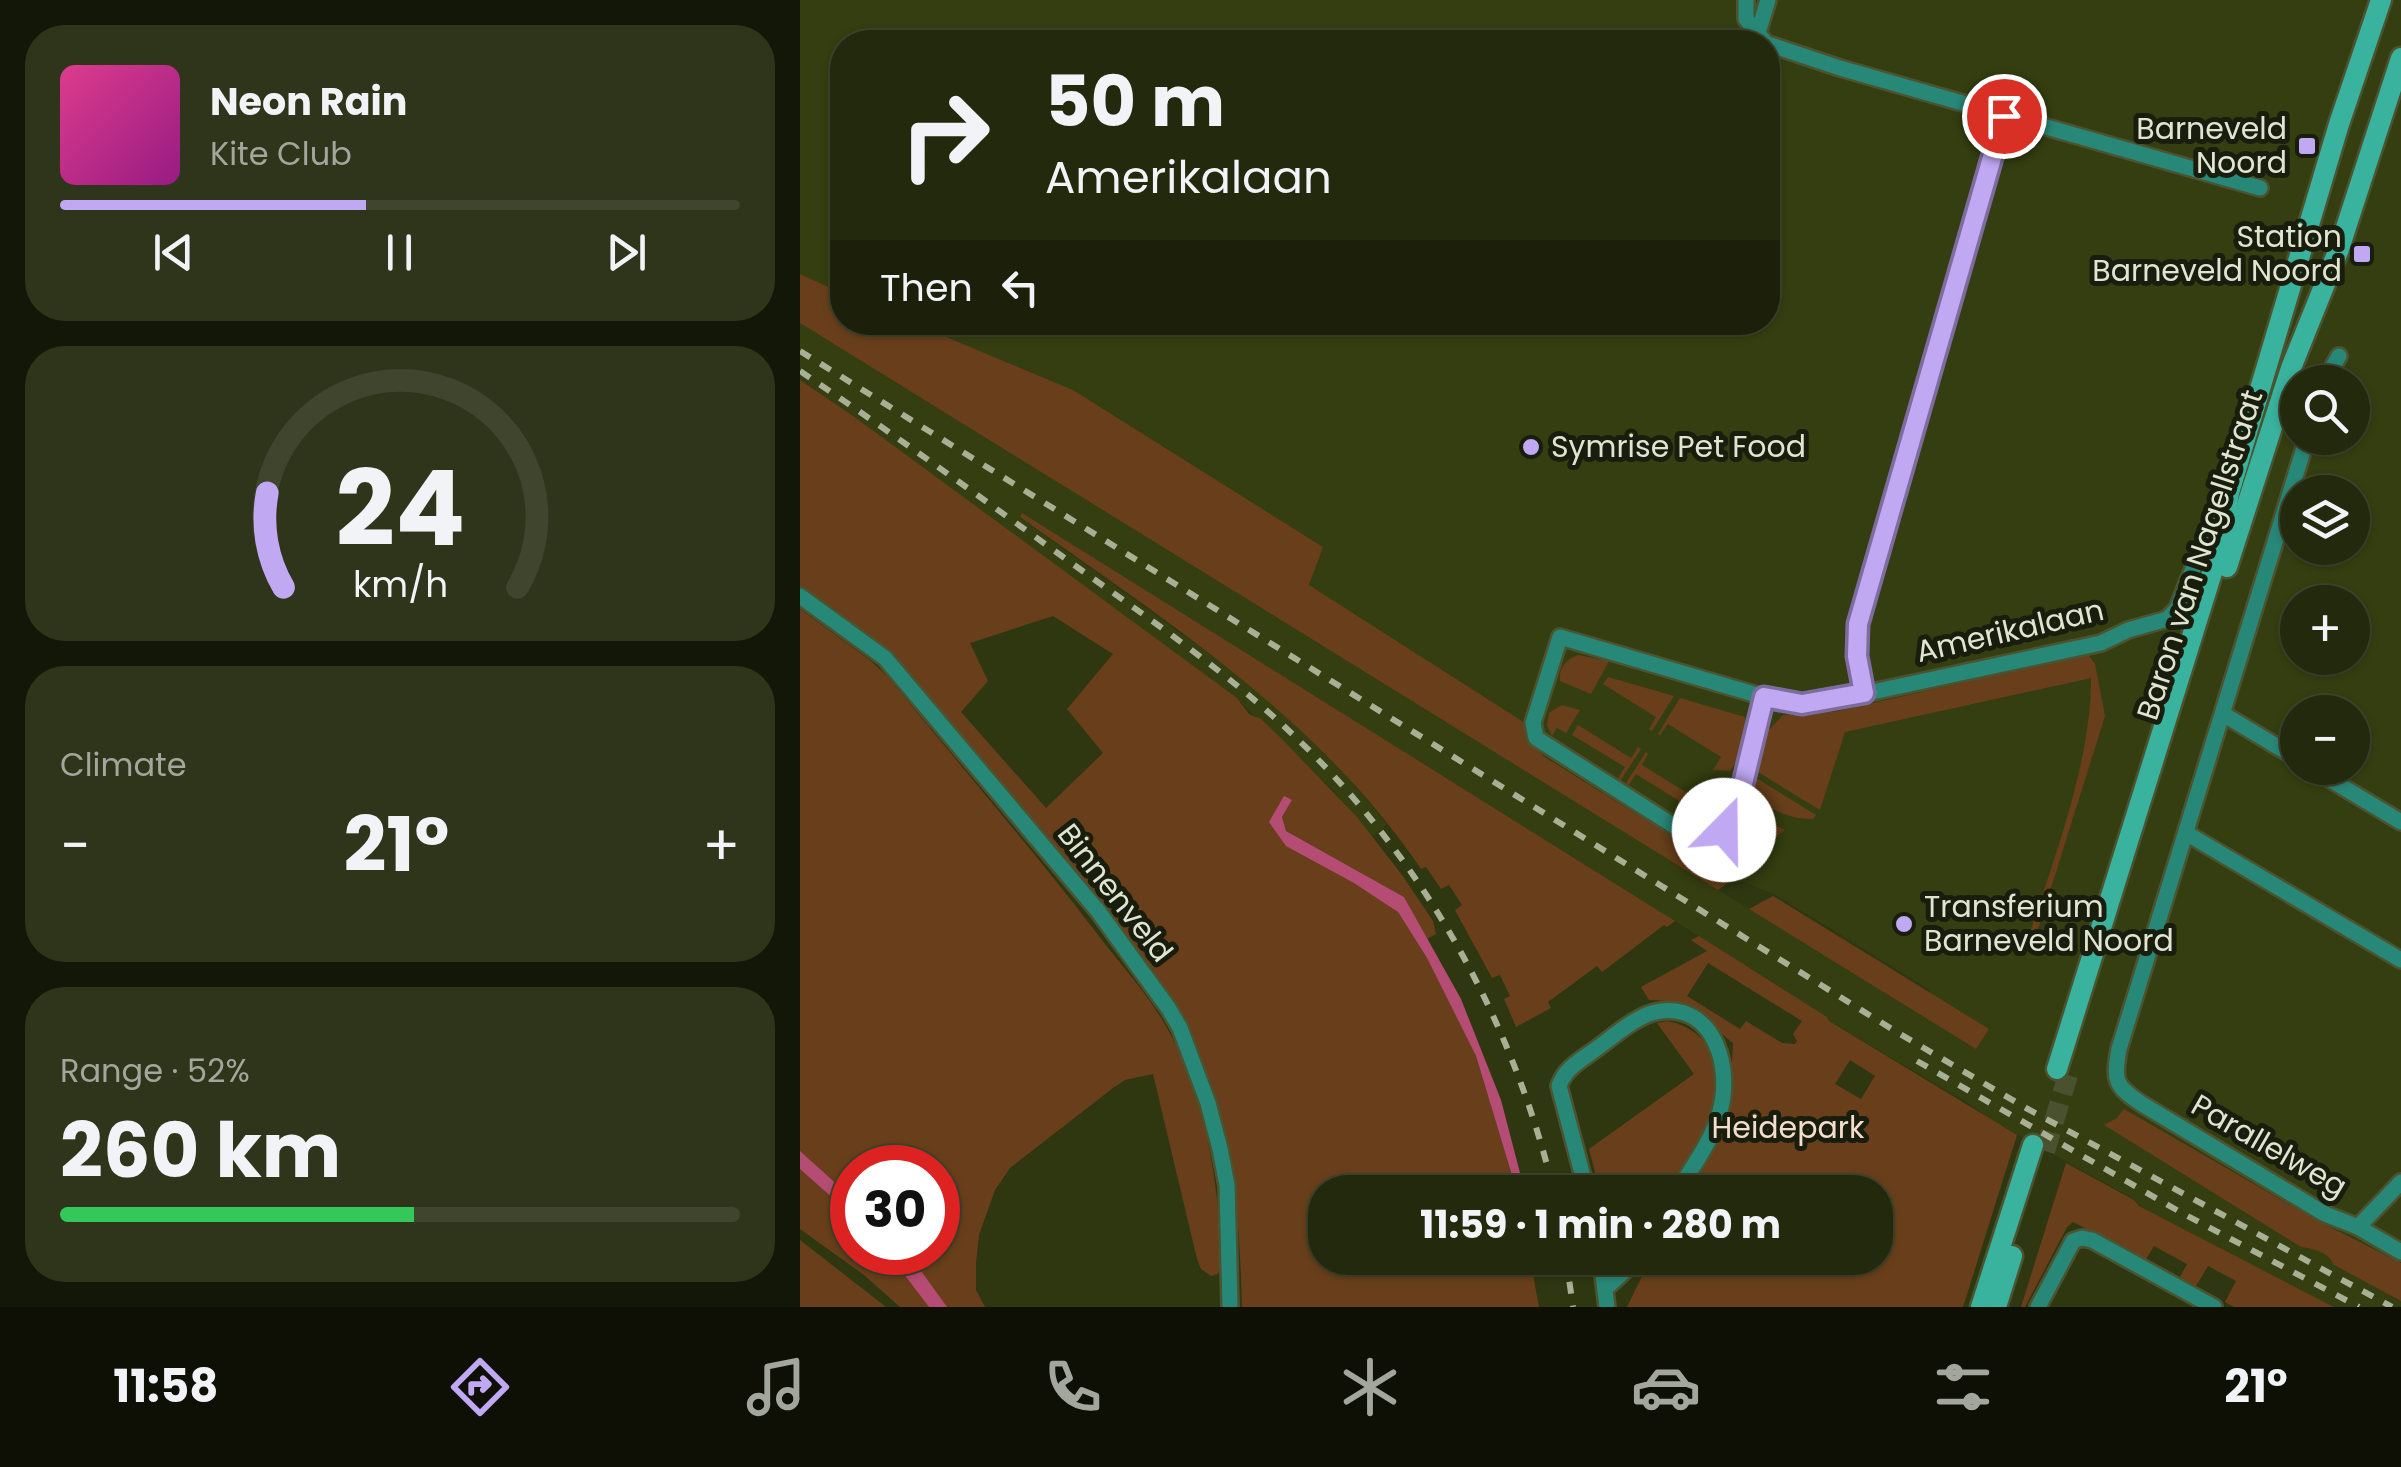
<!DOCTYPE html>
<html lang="en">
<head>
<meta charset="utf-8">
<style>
	:root { --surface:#23290d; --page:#2f351b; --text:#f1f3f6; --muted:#a3a69d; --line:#40452e; --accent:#c1a8f3 }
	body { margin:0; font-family:Poppins,sans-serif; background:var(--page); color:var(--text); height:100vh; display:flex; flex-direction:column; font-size:38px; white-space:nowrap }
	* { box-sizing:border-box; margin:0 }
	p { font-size:32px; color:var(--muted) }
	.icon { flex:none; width:55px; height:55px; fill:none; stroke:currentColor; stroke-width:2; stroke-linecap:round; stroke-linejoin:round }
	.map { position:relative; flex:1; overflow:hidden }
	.sheet { display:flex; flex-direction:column; gap:25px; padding:25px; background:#131707; width:800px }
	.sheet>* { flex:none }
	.hud { position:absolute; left:30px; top:30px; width:950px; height:305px; border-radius:40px; box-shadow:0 2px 8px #0004,0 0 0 2px var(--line); background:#23290d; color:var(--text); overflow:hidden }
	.tools { position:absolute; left:1480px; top:365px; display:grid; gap:20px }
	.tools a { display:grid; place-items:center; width:90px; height:90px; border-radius:50%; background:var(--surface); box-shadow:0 2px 8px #0004,0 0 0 2px var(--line); font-size:50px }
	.speed { position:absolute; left:30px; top:1145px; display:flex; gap:20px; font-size:50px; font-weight:700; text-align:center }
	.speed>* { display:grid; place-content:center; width:130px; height:130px; border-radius:50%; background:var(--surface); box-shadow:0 2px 8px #0004,0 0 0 2px var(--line); line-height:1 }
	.speed .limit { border:15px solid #d22; background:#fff; color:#111 }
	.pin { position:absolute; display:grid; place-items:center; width:85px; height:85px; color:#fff; margin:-42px; border:5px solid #fff; border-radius:50%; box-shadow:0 2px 10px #0007 }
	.me { position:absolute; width:110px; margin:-55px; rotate:22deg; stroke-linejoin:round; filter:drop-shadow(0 0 8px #0008) }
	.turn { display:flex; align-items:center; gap:35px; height:210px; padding:0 50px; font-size:45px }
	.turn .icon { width:130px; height:130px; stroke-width:2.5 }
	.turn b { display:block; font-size:70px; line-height:85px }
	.then { display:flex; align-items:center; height:95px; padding:0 50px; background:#0003; gap:20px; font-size:38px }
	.big { font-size:75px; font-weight:700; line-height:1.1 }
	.sheet .widget { flex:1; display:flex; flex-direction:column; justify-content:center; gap:15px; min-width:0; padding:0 35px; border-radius:40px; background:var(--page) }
	.sheet .dial { align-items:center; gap:0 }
	.dial svg { height:260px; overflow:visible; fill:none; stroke:var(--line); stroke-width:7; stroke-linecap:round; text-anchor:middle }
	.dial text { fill:var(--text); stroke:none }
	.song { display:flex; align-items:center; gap:30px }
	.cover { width:120px; height:120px; border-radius:15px; background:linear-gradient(135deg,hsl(330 70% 55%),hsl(310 70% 35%)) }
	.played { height:10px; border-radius:5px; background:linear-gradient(90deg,var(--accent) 45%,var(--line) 45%) }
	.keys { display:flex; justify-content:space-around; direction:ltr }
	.heat { display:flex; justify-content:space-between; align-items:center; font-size:55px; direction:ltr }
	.charge { height:15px; border-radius:8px; background:linear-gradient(90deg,#34c759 52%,var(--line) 0) }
	.trip { position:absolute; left:508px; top:1175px; width:585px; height:100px; border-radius:40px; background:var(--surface); box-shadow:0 2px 8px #0004,0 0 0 2px var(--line); font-weight:700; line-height:100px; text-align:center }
	.menu { display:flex; height:160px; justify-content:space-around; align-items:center; background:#0e1005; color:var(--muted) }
	.menu .icon { width:70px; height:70px }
	.menu .on { color:var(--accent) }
	.menu b { font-size:45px; color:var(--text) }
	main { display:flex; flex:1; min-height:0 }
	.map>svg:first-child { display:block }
	.built { fill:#353e10; fill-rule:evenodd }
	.green { fill:#683f1a; fill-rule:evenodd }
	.water { fill:#b54c73 }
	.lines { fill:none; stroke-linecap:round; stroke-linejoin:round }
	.secondary-tunnel { stroke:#49512e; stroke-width:20; stroke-dasharray:20 10; stroke-linecap:butt }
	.street-casing { stroke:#4b5330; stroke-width:20 }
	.secondary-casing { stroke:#4b5330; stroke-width:25 }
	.street { stroke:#288878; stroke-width:15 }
	.secondary { stroke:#39b29e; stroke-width:20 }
	.rail { stroke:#a8af95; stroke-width:6; stroke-dasharray:12 12; stroke-linecap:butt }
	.route-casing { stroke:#7d6d9e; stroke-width:25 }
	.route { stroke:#c1a8f3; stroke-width:18 }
	.poi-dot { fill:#c1a8f3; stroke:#191d0d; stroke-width:4 }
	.labels { text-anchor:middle; stroke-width:10; stroke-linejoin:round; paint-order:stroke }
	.poi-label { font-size:30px; fill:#dfe5d0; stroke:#191d0d; text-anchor:end }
	.street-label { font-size:30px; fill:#dfe5d0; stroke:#191d0d }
	.park-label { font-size:30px; fill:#f4ddcc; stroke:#191d0d }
</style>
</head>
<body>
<main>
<section class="sheet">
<div class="widget">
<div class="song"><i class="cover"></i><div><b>Neon Rain</b><p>Kite Club</p></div></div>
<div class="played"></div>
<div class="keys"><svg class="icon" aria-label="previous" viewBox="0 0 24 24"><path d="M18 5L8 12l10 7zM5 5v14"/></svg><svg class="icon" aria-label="pause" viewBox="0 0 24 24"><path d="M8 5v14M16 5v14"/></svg><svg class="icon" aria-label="next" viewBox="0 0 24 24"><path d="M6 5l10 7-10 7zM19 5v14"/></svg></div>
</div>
<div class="widget dial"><svg viewBox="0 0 100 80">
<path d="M14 69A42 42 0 1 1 86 69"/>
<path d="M14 69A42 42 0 0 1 9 40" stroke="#c1a8f3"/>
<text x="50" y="56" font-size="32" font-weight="700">24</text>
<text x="50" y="72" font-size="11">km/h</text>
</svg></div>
<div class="widget"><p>Climate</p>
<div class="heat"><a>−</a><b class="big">21°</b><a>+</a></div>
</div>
<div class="widget"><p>Range · 52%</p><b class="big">260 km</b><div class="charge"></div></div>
</section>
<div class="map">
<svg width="1601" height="1307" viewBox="0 0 1601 1307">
	<rect width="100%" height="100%" fill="#2f3711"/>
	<path class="built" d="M0 0H1601V1282L1304 1125 1501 1247 1514 1249 1530 1257 1534 1265 1601 1301V1307H1534L1339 1206 1334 1199 1187 1118 1173 1106 1029 1021 1027 1017 875 921 223 514 220 518 428 667 482 711 550 780 587 824 571 839 536 793 436 698 56 418 0 380V323L1176 1049 1121 1008 1130 990 976 895 942 881 704 733 709 713 509 585 523 547 273 390 113 323 968 322V42H42V293L0 274ZM1498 382H1552V438H1498ZM1498 492H1552V548H1498ZM1498 602H1552V658H1498ZM1498 712H1552V768H1498Z"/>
	<g class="green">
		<path d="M0 274 42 293V322L113 323 273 390 523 547 509 585 725 723 729 740 743 756 888 846 903 849 915 847 948 868 918 890 0 323Z"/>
		<path d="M0 380 56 418 437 698 449 714 461 719 482 739 557 817 602 875 633 921 636 934 627 939 604 897 486 831 482 817 492 800 484 797 470 822 598 912 627 958 676 1056 717 1192H525V1258H730L739 1307H442C440 1239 437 1169 417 1104 401 1049 371 1004 339 958 272 862 194 775 119 686L90 654 0 587ZM253 616 313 654 267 709 303 753 246 808 161 712 188 681 170 643Z"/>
		<path d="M222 513 875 921 867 927 864 925 802 972 797 966 748 1002 751 1008 716 1027 704 999 710 996 700 975 692 978 655 910 662 905 649 885 641 889 626 867 621 869C519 718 366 621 220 517Z"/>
		<path d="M0 609 70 660 88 677C157 762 229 845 295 931 316 959 341 986 360 1016 406 1090 418 1179 422 1264L418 1274 411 1276 401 1269 397 1259 353 1074 325 1080 313 1088 210 1168 195 1190 179 1235 176 1263V1290L185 1307H100L64 1275 0 1229ZM52 1168H138V1252H52Z"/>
		<path d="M1288 654 1295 664 1305 716 1234 942 1228 939C1254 857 1291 764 1291 678L1045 732 1020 810 955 770 965 734 983 715 1038 711Z"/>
		<path d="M778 655 809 661 791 694 760 681C758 668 767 659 778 655Z"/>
		<path d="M808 677 874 696 852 731 849 729 856 717 803 684Z"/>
		<path d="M880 698 945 717C947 734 941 758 930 771L913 770 921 757 868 724 860 735 858 734Z"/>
		<path d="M762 705 780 710 766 733 757 728 752 736 747 725 749 713Z"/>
		<path d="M778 725 831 758 838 747 841 749 821 780 818 778 825 767 772 735Z"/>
		<path d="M846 752 848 754 842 765 895 798 904 785 921 797 923 806C918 827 899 830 882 821L889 807 836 774 829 785 826 783Z"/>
		<path d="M953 776 1016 815 1013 819C989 819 968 810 952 792Z"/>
		<path d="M953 814 985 830 948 858 926 843 943 819Z"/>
		<path d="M973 896 1189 1029 1176 1049 949 909Z"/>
		<path d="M899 936 1027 1017 1029 1021 1217 1135 1163 1307H827L851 1258H1075V1192H885L930 1099 933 1043C898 1015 899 1001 849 1000L841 987 907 951 891 940ZM908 963 1002 1021 993 1034 997 1041 995 1044 982 1043 946 1021 940 1029 887 996ZM1050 1060 1075 1076 1061 1099 1035 1084Z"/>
		<path d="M867 1021C912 1029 924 1069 914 1110 908 1139 885 1167 870 1192H800L789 1149 894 1074 857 1023Z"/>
		<path d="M1324 1109 1518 1221 1601 1263V1301L1534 1265C1528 1252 1515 1249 1501 1247L1304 1125 1317 1118Z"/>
		<path d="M1266 1163 1334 1200 1339 1206 1534 1307H1434L1425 1302 1436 1281 1408 1266 1396 1286 1380 1277 1387 1264 1354 1246 1346 1259 1273 1222 1267 1227 1225 1307H1221Z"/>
		<path d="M0 1240 86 1307H0Z"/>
	</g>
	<g class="water">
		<path d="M484 796 492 800 482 817 486 831 604 897 661 999 701 1100 725 1192H717L676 1056 627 958 598 912 554 883 486 846 469 822Z"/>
		<path d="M0 1151 52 1198V1215L0 1169Z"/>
		<path d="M88 1253H108L147 1307H129Z"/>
	</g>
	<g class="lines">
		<path class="secondary-tunnel" d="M1245 1151 1268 1075"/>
		<defs>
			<g id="street">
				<path d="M946 0V19L965 42"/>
				<path d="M957 36 968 0"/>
				<path d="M968 44 1040 68 1460 188"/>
				<path d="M1524 382 1539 356"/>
				<path d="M1507 438 1319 1049C1313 1081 1315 1086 1342 1104L1525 1214 1558 1227 1601 1252"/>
				<path d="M0 596 85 658 298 911 369 1009 380 1028 408 1103 420 1149 427 1185 430 1307"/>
				<path d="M760 637 964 697C957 733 945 820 912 838L885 833 736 738 733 723Z"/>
				<path d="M1064 693 1057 656 1058 624 1204 116"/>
				<path d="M964 697 988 703H1021L1301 643 1328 630 1367 619 1377 609 1404 541 1423 506"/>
				<path d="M1423 714 1498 759"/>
				<path d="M1511 768 1601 822"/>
				<path d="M1386 833 1601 960"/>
				<path d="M787 1192 759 1086C765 1068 781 1060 796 1049 814 1036 839 1013 861 1011 916 1005 932 1070 920 1111 913 1140 892 1167 877 1192"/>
				<path d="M1558 1227 1601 1182"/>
				<path d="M801 1258 807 1307"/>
				<path d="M806 1288 839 1258"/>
				<path d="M1238 1307 1273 1241 1282 1238 1292 1240 1414 1307"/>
			</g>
			<g id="secondary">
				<path d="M1427 567 1491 368 1539 249 1601 58"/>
				<path d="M1257 1069 1420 547 1429 493 1539 124 1581 0"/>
				<path d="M1181 1307 1233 1145"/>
				<path d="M1196 1307 1212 1256"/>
			</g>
		</defs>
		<use href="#street" class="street-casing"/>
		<use href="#secondary" class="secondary-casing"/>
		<use href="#street" class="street"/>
		<use href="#secondary" class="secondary"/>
		<g class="rail">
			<path d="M0 351 1095 1031 1226 1108 1592 1307"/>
			<path d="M0 371C88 430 173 492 259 554 332 607 408 658 475 718 615 844 710 1010 754 1192"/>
			<path d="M1117 1061 1382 1213 1559 1307"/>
			<path d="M766 1258 773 1307"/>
		</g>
	</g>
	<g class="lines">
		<defs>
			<path id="route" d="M924 830 940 796 964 697 1002 704 1064 693 1057 656 1058 624 1204 116"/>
		</defs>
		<use href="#route" class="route-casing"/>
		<use href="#route" class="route"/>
	</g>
	<g class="poi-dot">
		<rect x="1497" y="136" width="20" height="20" rx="5"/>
		<rect x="1552" y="244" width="20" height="20" rx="5"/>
		<circle cx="731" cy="447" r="10"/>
		<circle cx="1104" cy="924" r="10"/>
	</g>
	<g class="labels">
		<g class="poi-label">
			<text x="1487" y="139">Barneveld<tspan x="1487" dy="34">Noord</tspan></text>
			<text x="1542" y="247">Station<tspan x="1542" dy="34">Barneveld Noord</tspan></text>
			<text x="751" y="457" text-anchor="start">Symrise Pet Food</text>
			<text x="1124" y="917" text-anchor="start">Transferium<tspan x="1124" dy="34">Barneveld Noord</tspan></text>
		</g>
		<g class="street-label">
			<text transform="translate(1400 555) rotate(-72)" y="10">Baron van Nagellstraat</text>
			<text transform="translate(1210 631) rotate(-13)" y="10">Amerikalaan</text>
			<text transform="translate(315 893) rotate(52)" y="10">Binnenveld</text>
			<text transform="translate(1469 1146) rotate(30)" y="10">Parallelweg</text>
		</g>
		<g class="park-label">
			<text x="988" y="1138">Heidepark</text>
		</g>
	</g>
</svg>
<div class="tools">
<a><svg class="icon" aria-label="search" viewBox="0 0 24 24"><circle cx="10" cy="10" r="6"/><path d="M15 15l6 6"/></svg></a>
<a><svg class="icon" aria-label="layers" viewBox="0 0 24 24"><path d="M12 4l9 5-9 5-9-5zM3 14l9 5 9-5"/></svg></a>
<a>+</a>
<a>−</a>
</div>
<div class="speed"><div class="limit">30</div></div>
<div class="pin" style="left:1204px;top:116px;background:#d93025"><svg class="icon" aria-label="arrive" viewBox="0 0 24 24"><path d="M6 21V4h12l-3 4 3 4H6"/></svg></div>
<svg class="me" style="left:924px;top:830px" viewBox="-20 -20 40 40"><circle r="19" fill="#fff"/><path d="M0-13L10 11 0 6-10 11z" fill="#c1a8f3"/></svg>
<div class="trip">11:59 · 1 min · 280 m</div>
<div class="hud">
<div class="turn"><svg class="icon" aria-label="right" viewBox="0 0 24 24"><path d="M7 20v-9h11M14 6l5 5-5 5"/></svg><div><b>50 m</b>Amerikalaan</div></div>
<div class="then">Then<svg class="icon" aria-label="left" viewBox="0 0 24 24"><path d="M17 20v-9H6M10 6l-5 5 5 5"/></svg></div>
</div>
</div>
</main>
<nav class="menu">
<b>11:58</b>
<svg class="icon on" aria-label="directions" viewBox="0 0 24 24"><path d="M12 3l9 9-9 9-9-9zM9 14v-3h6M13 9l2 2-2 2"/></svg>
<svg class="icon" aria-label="music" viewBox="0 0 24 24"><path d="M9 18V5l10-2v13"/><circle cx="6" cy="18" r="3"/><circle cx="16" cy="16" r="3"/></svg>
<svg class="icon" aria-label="phone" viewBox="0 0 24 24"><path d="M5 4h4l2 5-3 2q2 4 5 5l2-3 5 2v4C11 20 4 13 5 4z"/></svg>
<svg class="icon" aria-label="climate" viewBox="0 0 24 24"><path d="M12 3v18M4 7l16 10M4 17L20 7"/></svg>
<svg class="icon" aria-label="car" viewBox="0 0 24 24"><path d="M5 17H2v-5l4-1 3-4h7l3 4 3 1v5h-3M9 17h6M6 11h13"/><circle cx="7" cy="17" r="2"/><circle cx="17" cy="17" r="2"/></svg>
<svg class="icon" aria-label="filters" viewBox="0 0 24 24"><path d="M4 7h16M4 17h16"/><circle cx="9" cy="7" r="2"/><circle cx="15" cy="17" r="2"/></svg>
<b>21°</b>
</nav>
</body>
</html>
